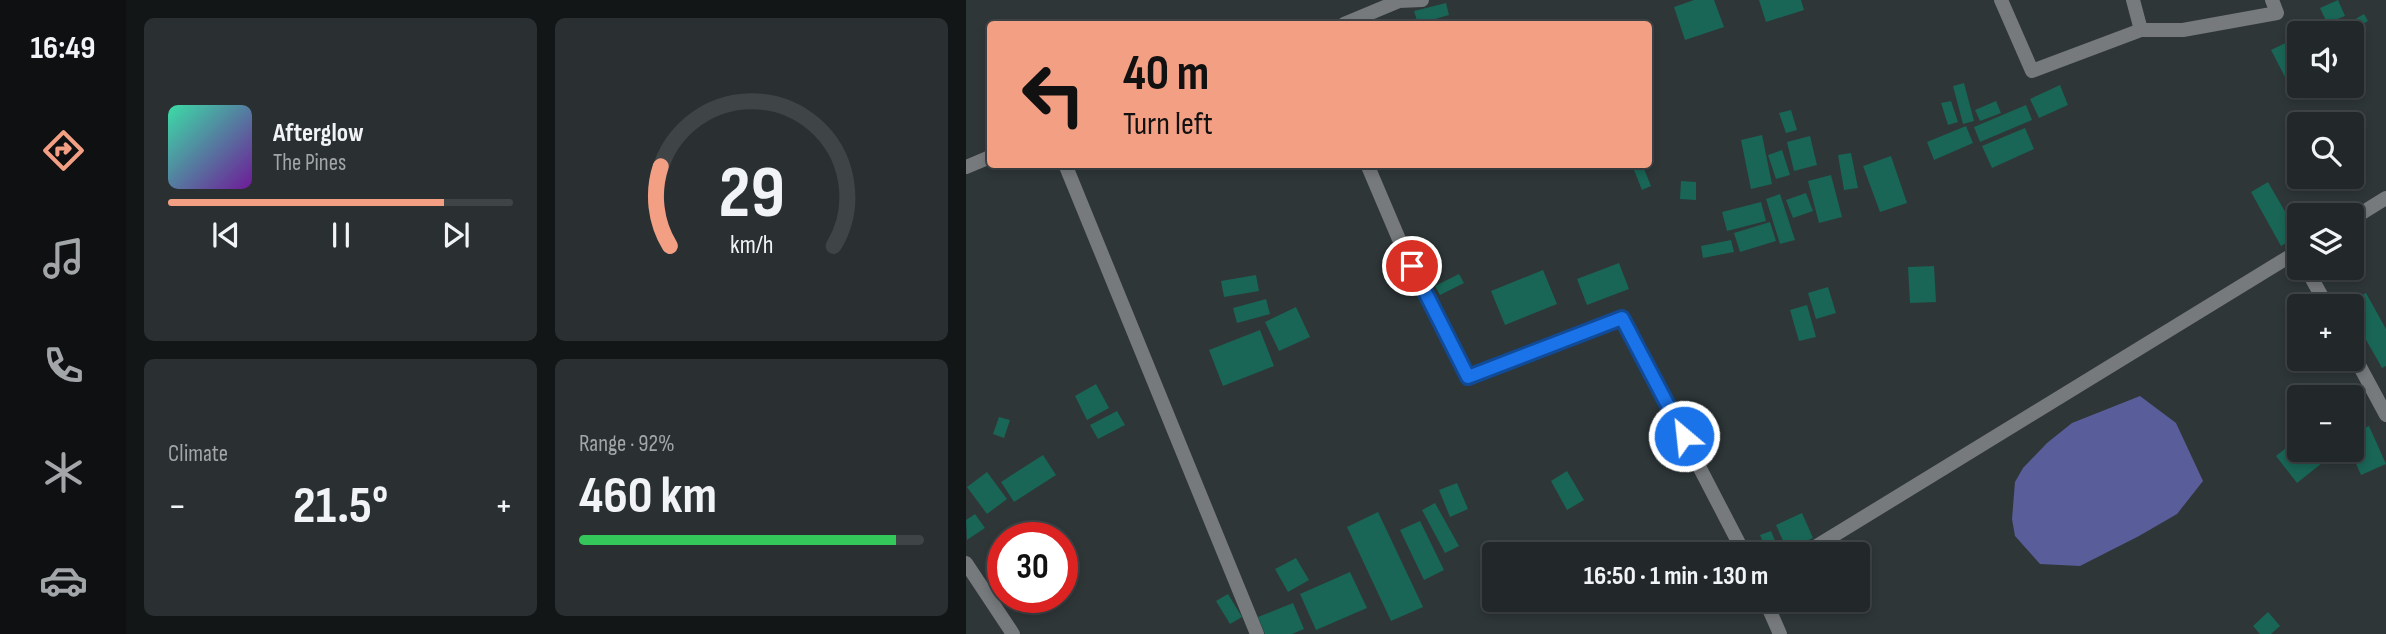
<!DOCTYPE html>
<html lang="en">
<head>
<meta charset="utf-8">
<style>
	:root { --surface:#22282a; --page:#2a3032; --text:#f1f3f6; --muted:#a2a6a8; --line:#3f4447; --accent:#f39f84 }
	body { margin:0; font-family:"Sofia Sans Condensed",sans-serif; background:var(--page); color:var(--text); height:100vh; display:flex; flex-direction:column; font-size:26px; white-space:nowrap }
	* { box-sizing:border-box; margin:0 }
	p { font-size:23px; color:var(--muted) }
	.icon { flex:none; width:38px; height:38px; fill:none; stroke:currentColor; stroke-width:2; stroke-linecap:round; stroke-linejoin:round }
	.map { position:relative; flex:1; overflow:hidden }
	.sheet { display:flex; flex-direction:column; gap:18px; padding:18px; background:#131617; width:840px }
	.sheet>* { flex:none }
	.hud { position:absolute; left:21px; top:21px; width:665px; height:147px; border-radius:7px; box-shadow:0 4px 10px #0003,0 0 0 2px var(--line); background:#f39f84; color:#111; overflow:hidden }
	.fabs { position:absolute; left:1321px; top:21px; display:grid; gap:14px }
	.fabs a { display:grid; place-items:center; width:77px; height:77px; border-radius:7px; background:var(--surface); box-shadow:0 4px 10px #0003,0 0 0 2px var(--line); font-size:35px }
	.speed { position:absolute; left:21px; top:522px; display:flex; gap:14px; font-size:35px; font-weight:700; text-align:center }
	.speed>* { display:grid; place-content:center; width:91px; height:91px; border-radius:50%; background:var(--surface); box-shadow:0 4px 10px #0003,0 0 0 2px var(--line); line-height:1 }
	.speed .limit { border:10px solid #d22; background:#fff; color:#111 }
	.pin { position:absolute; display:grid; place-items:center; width:60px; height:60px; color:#fff; margin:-30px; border:4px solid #fff; border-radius:50%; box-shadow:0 2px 7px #0007 }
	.me { position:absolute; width:77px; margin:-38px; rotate:332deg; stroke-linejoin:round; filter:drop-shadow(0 0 5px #0008) }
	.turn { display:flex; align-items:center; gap:24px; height:147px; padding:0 21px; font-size:32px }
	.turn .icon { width:91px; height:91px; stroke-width:2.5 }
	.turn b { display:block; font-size:49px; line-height:60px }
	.big { font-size:52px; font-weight:700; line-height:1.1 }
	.sheet .widget { flex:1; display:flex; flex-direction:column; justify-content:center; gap:10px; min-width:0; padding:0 24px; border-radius:10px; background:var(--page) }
	.sheet .dial { align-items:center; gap:0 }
	.dial svg { height:182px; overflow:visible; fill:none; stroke:var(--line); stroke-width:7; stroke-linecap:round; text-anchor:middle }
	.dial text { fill:var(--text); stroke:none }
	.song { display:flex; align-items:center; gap:21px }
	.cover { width:84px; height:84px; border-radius:10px; background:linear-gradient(135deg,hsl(160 70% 55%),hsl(280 70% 35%)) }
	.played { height:7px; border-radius:4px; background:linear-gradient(90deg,var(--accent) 80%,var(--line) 80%) }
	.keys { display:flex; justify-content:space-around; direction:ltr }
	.heat { display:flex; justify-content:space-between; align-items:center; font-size:38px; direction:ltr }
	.charge { height:10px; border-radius:5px; background:linear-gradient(90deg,#34c759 92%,var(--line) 0) }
	.sheet .tiles { flex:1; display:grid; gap:18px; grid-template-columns:repeat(2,1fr) }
	.trip { position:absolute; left:516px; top:542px; width:388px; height:70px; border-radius:7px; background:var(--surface); box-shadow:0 4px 10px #0003,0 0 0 2px var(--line); font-weight:700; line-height:70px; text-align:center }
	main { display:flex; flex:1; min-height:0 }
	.menu { display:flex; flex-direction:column; width:126px; justify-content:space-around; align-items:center; background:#0e1011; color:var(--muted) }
	.menu .icon { width:49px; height:49px }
	.menu .current { color:var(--accent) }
	.menu b { font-size:32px; color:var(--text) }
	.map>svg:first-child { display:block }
	.water { fill:#595d99 }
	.building { fill:#196556 }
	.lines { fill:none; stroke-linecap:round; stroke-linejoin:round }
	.minor { stroke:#777a7c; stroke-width:14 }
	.route-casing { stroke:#114b97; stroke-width:18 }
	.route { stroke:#1a73e8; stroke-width:12 }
</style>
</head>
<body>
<main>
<nav class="menu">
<b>16:49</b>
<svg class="icon current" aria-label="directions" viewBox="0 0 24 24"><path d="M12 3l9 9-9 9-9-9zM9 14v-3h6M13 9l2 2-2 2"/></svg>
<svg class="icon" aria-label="music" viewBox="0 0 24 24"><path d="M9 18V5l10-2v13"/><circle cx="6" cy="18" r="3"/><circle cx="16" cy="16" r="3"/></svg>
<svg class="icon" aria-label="phone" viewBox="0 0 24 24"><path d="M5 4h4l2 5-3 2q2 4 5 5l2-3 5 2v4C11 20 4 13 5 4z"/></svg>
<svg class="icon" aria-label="climate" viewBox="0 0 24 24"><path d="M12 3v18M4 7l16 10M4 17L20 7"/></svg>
<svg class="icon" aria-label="car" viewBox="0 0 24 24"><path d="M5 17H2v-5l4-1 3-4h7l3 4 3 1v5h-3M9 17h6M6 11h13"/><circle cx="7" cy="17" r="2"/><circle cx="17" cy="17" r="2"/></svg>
</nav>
<section class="sheet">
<div class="tiles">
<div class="widget">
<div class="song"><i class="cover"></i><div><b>Afterglow</b><p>The Pines</p></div></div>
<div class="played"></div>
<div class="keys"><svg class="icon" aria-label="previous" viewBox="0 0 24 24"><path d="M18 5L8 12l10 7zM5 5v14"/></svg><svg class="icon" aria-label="pause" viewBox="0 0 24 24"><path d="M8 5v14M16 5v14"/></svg><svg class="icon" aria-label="next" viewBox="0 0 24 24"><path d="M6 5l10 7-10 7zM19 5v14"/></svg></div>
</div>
<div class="widget dial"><svg viewBox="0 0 100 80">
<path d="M14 69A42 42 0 1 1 86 69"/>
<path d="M14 69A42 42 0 0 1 10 34" stroke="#f39f84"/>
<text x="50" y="56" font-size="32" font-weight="700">29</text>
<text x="50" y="72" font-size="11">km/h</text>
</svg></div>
<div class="widget"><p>Climate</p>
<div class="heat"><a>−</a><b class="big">21.5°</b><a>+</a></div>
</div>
<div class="widget"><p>Range · 92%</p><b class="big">460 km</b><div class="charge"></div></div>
</div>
</section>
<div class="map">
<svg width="1420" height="634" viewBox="0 0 1420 634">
	<rect width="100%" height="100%" fill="#2e3638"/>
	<path class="water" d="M1174 396 1210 423 1237 481 1211 514 1173 536 1114 566 1074 564 1049 536 1046 519 1049 482 1057 468 1081 443 1106 423Z"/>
	<g class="building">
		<path d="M728 0H748L758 27 719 40 708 7Z"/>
		<path d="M793 0H835L838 10 800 22Z"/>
		<path d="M1372 0 1379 16 1361 23 1354 8Z"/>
		<path d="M480 3 483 15 452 24 448 11Z"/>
		<path d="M1398 14 1402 21 1388 29 1384 22Z"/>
		<path d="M1376 20 1383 33H1365L1362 27Z"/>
		<path d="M1334 36V70L1319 77 1305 50Z"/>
		<path d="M998 83 1008 121 997 124 987 86Z"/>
		<path d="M1094 85 1102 105 1073 118 1064 99Z"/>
		<path d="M985 101 992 122 982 125 975 103Z"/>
		<path d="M1030 101 1035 113 1014 121 1009 110Z"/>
		<path d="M1060 105 1066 120 1014 142 1008 127Z"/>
		<path d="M825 110 831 130 820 133 813 113Z"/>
		<path d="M1000 126 1007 143 968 160 961 142Z"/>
		<path d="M1059 128 1068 149 1026 168 1016 146Z"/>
		<path d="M796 135 806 184 785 189 775 140Z"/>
		<path d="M844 136 851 165 828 171 821 142Z"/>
		<path d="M816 150 824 175 810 179 802 155Z"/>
		<path d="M885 153 892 188 878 190 872 155Z"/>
		<path d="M925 156 941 203 914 212 897 166Z"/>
		<path d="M676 164 685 186 676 190 666 165Z"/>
		<path d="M865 175 876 217 853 223 842 181Z"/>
		<path d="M715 181 730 182V200L714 199Z"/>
		<path d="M1302 182 1333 236 1315 246 1285 192Z"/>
		<path d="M840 193 847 211 827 218 820 200Z"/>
		<path d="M814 194 829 240 814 244 800 199Z"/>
		<path d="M795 202 800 221 761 231 756 212Z"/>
		<path d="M804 222 810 241 774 252 768 233Z"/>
		<path d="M765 240 768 252 737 258 735 246Z"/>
		<path d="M653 263 663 289 621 305 611 279Z"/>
		<path d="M968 266 970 302 944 303 942 267Z"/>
		<path d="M577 270 591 304 539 325 525 291Z"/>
		<path d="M493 274 498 283 474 295 469 286Z"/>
		<path d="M290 275 293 291 258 297 255 281Z"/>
		<path d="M862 287 870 313 850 319 842 293Z"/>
		<path d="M1400 293 1420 329V366L1416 368 1386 315V306L1380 304Z"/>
		<path d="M300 299 304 314 271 323 267 308Z"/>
		<path d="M841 305 850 337 833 341 824 310Z"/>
		<path d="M330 307 344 337 313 351 299 322Z"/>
		<path d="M294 330 308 366 257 386 243 350Z"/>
		<path d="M130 384 143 408 121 420 109 396Z"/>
		<path d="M1334 402V423L1329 427 1319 414Z"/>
		<path d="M151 411 159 425 132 439 124 425Z"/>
		<path d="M33 417 44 420 38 438 27 434Z"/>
		<path d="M1403 426 1420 464 1395 475 1384 450 1386 433Z"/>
		<path d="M1334 437V450H1354L1361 459 1331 483 1310 456Z"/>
		<path d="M77 455 90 475 48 502 35 482Z"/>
		<path d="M601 471 618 500 601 510 585 481Z"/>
		<path d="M21 472 41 499 21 514 1 487Z"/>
		<path d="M491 483 502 509 484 517 473 490Z"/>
		<path d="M469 503 493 546 479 553 456 510Z"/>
		<path d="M412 512 457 607 425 621 381 527Z"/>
		<path d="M836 513 847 538 821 550 810 525Z"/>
		<path d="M9 514 19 528 1 540 0 520Z"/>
		<path d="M454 521 478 570 458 580 434 530Z"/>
		<path d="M805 531 815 555H802L794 535Z"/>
		<path d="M330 558 343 580 322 592 309 569Z"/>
		<path d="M384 572 401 608 350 630 334 594Z"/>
		<path d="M262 594 276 617 264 624 250 601Z"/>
		<path d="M327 603 338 629 326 634H299L292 617Z"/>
		<path d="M1302 612 1314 626 1305 634H1294L1287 626Z"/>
	</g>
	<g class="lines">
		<g class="minor">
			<path d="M1035 0 1066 71 1175 30H1217L1311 13 1306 0"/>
			<path d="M1167 0 1175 30"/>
			<path d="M378 24 433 1 456 0"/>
			<path d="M99 164 291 634"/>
			<path d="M401 164 435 244 502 378 656 318 779 555"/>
			<path d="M0 167 24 157"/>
			<path d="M1386 219 1420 198"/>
			<path d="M1340 268 1361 306"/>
			<path d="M1386 352 1420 415"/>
			<path d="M836 555 1334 250"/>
			<path d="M0 563 47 634"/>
			<path d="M799 600 814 634"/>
		</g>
	</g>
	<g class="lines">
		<defs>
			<path id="route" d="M446 266 502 377 656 318 718 436"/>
		</defs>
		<use href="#route" class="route-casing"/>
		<use href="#route" class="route"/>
	</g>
</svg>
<div class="fabs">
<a><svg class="icon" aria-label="sound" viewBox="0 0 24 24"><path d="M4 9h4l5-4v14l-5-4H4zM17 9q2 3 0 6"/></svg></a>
<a><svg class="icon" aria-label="search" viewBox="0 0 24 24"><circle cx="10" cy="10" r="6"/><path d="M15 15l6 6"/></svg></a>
<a><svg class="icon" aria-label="layers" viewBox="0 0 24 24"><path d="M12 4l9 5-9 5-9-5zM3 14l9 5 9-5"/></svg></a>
<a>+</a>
<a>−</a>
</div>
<div class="speed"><div class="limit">30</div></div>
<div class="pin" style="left:446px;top:266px;background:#d93025"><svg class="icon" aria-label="arrive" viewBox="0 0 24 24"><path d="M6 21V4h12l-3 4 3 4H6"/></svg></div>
<svg class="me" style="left:718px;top:436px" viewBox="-20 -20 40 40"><circle r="17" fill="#1a73e8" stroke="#fff" stroke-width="3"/><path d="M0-11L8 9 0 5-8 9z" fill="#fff"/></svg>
<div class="trip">16:50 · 1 min · 130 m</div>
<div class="hud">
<div class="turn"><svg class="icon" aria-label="left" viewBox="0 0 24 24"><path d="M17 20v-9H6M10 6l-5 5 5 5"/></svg><div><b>40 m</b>Turn left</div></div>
</div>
</div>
</main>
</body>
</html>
